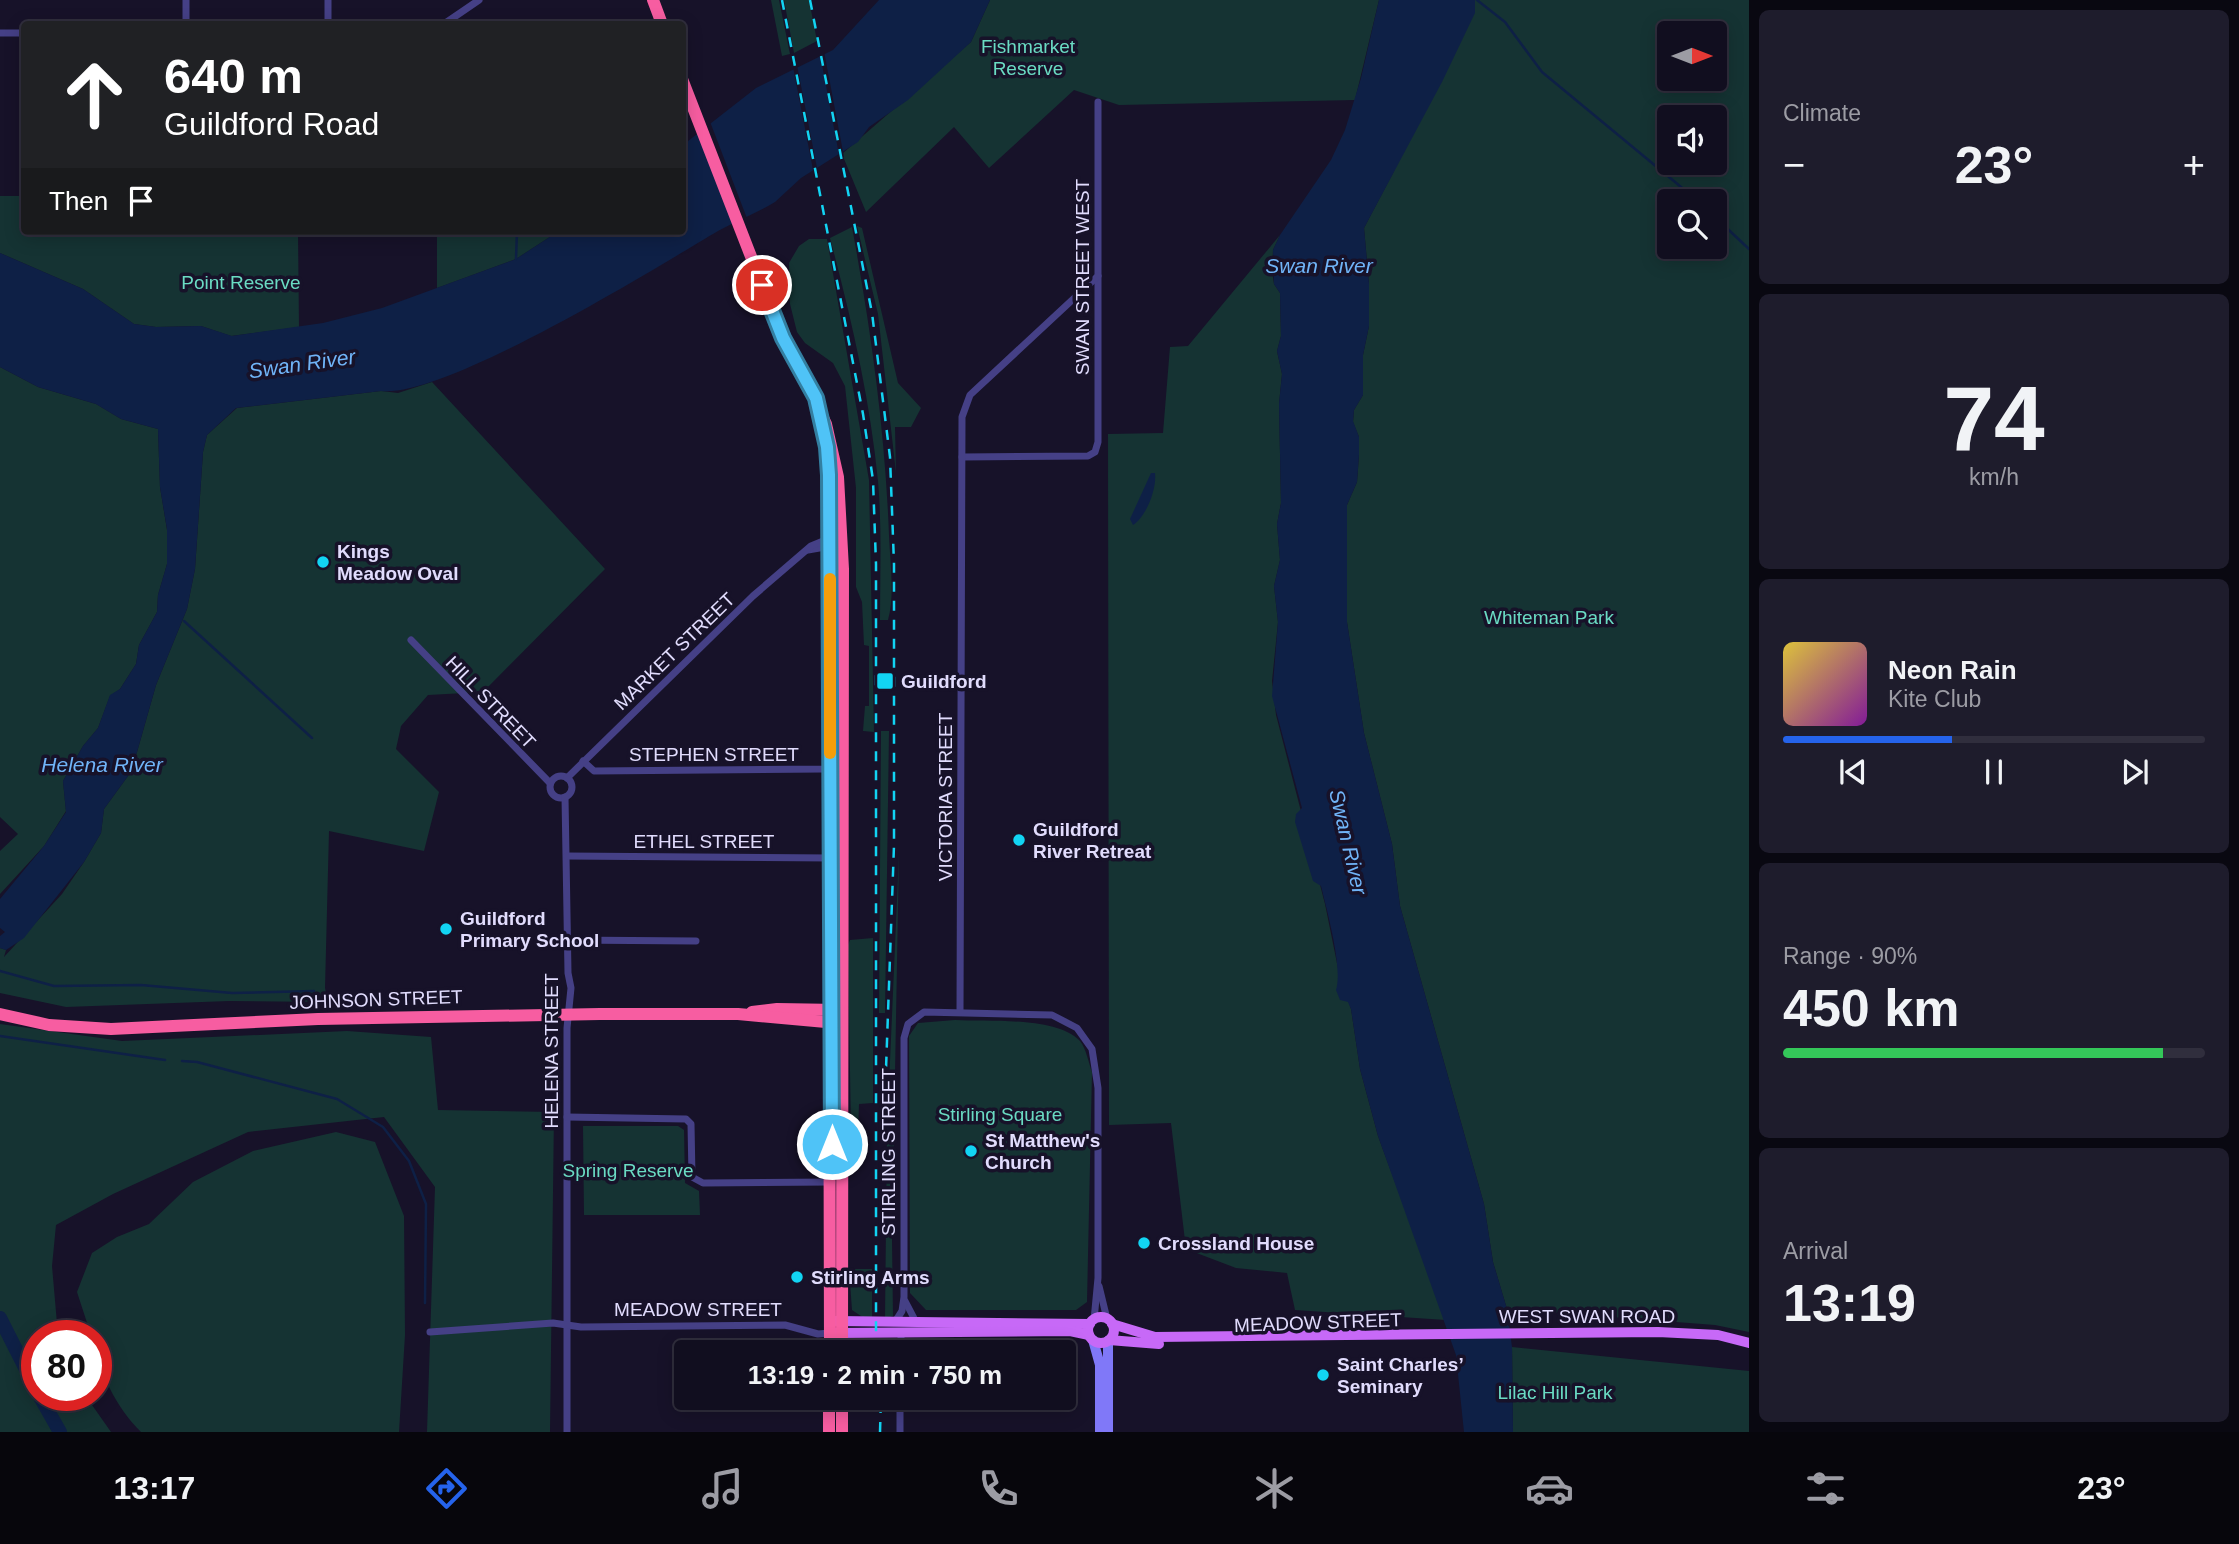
<!DOCTYPE html>
<html lang="en">
<head>
<meta charset="utf-8">
<style>
	:root { --surface:#110e1f; --page:#1e1c2c; --text:#f1f3f6; --muted:#9c9ca4; --line:#302e3d; --accent:#2563eb }
	body { margin:0; font-family:Helvetica,sans-serif; background:var(--page); color:var(--text); height:100vh; display:flex; flex-direction:column; font-size:26px; white-space:nowrap }
	* { box-sizing:border-box; margin:0 }
	p { font-size:23px; color:var(--muted) }
	.icon { flex:none; width:38px; height:38px; fill:none; stroke:currentColor; stroke-width:2; stroke-linecap:round; stroke-linejoin:round }
	.map { position:relative; flex:1; overflow:hidden }
	.panel { display:flex; flex-direction:column; gap:10px; padding:10px; background:#090811; width:490px }
	.panel>* { flex:none }
	.top-card { position:absolute; left:21px; top:21px; width:665px; height:214px; border-radius:7px; box-shadow:0 4px 18px #0003,0 0 0 2px var(--line); background:#202124; color:#fff; overflow:hidden }
	.needle { width:46px; rotate:90deg }
	.buttons { position:absolute; left:1657px; top:21px; display:grid; gap:14px }
	.buttons a { display:grid; place-items:center; width:70px; height:70px; border-radius:7px; background:var(--surface); box-shadow:0 4px 18px #0003,0 0 0 2px var(--line); font-size:35px }
	.speed { position:absolute; left:21px; top:1320px; display:flex; gap:14px; font-size:35px; font-weight:700; text-align:center }
	.speed>* { display:grid; place-content:center; width:91px; height:91px; border-radius:50%; background:var(--surface); box-shadow:0 4px 18px #0003,0 0 0 2px var(--line); line-height:1 }
	.speed .limit { border:10px solid #d22; background:#fff; color:#111 }
	.pin { position:absolute; display:grid; place-items:center; width:60px; height:60px; color:#fff; margin:-30px; border:4px solid #fff; border-radius:50%; box-shadow:0 2px 7px #0007 }
	.me { position:absolute; width:77px; margin:-38px; rotate:0deg; stroke-linejoin:round; filter:drop-shadow(0 0 5px #0008) }
	.turn { display:flex; align-items:center; gap:24px; height:147px; padding:0 28px; font-size:32px }
	.turn .icon { width:91px; height:91px; stroke-width:2.5 }
	.turn b { display:block; font-size:49px; line-height:60px }
	.then { display:flex; align-items:center; height:66px; padding:0 28px; background:#0003; gap:14px; font-size:26px }
	.big { font-size:52px; font-weight:700; line-height:1.1 }
	.panel .card { flex:1; display:flex; flex-direction:column; justify-content:center; gap:10px; min-width:0; padding:0 24px; border-radius:10px; background:var(--page) }
	.panel .dial { align-items:center; gap:0 }
	.dial b { font-size:91px; line-height:1 }
	.song { display:flex; align-items:center; gap:21px }
	.cover { width:84px; height:84px; border-radius:10px; background:linear-gradient(135deg,hsl(50 70% 55%),hsl(290 70% 35%)) }
	.played { height:7px; border-radius:4px; background:linear-gradient(90deg,var(--accent) 40%,var(--line) 40%) }
	.keys { display:flex; justify-content:space-around; direction:ltr }
	.heat { display:flex; justify-content:space-between; align-items:center; font-size:38px; direction:ltr }
	.charge { height:10px; border-radius:5px; background:linear-gradient(90deg,#34c759 90%,var(--line) 0) }
	.trip { position:absolute; left:674px; top:1340px; width:402px; height:70px; border-radius:7px; background:var(--surface); box-shadow:0 4px 18px #0003,0 0 0 2px var(--line); font-weight:700; line-height:70px; text-align:center }
	.tabs { display:flex; height:112px; justify-content:space-around; align-items:center; background:#07060c; color:var(--muted) }
	.tabs .icon { width:49px; height:49px }
	.tabs .selected { color:var(--accent) }
	.tabs b { font-size:32px; color:var(--text) }
	main { display:flex; flex:1; min-height:0 }
	.map>svg:first-child { display:block }
	.green { fill:#153333; fill-rule:evenodd }
	.water { fill:#0e2046 }
	.pier { fill:#171229 }
	.lines { fill:none; stroke-linecap:round; stroke-linejoin:round }
	.stream { stroke:#0e2046; stroke-width:2.5 }
	.river { stroke:#0e2046; stroke-width:14 }
	.street { stroke:#454086; stroke-width:7 }
	.secondary { stroke:#8078f8; stroke-width:10 }
	.primary { stroke:#c769f7; stroke-width:10 }
	.highway { stroke:#f75da1; stroke-width:12 }
	.rail { stroke:#12d4f3; stroke-width:2.5; stroke-dasharray:10 9; stroke-linecap:butt }
	.route-casing { stroke:#337fa1; stroke-width:18 }
	.route { stroke:#4fc3f7; stroke-width:12 }
	.slow { stroke:#f59e0b; stroke-width:12 }
	.poi-dot { fill:#12d4f3; stroke:#171229; stroke-width:2.5 }
	.labels { text-anchor:middle; stroke-width:7; stroke-linejoin:round; paint-order:stroke }
	.park-label { font-size:19px; fill:#6adbc3; stroke:#171229 }
	.street-label { font-size:19px; fill:#e1dcfd; stroke:#171229 }
	.poi-label { font-size:19px; font-weight:bold; fill:#e1dcfd; stroke:#171229; text-anchor:start }
	.water-label { font-size:21px; font-style:italic; fill:#70b4f8; stroke:#171229 }
</style>
</head>
<body>
<main>
<div class="map">
<svg width="1749" height="1432" viewBox="0 0 1749 1432">
	<rect width="100%" height="100%" fill="#171229"/>
	<g class="green">
		<path d="M771 0H779L790 54 782 56Z"/>
		<path d="M784 0H809L817 41 794 53Z"/>
		<path d="M990 0H1379L1355 100 1119 105 1074 90 989 168 954 127 866 212 842 154 971 42Z"/>
		<path d="M1462 0H1749V1332L1715 1325 1507 1309 1493 1262 1484 1204 1400 906 1392 844 1364 733 1347 622V505L1357 482 1359 455V437L1353 422 1354 410 1363 395V355L1369 326V284L1364 228 1394 171ZM1670 33H1715V79H1670ZM1670 117H1715V163H1670ZM1670 201H1715V247H1670Z"/>
		<path d="M0 196H24V231H298L299 327 231 336 201 326 156 327 134 324 83 289 0 253Z"/>
		<path d="M857 226 862 228 898 383 921 408 911 427H895L896 473 878 314Z"/>
		<path d="M852 227C871 330 885 430 889 535 890 561 895 596 888 620H880C880 574 882 527 878 481 870 399 851 317 830 238Z"/>
		<path d="M437 231H559L516 259 437 288Z"/>
		<path d="M1280 235 1273 250 1272 271 1274 284 1280 293 1281 336 1277 351 1282 374 1279 404 1281 503 1277 524 1280 560 1274 586 1278 622 1272 681 1276 715 1325 904 1340 978 1351 1009 1360 1069 1378 1136 1446 1320 1295 1310 1287 1273 1236 1268 1186 1249 1171 1123 1109 1125 1108 434 1163 433 1170 347 1188 346Z"/>
		<path d="M809 239H827L869 480 874 732 863 731 865 706H869V646L864 645 862 602 856 587V488L845 386 833 363 805 343 797 332 790 304 789 263 799 246Z"/>
		<path d="M0 367 38 387 96 404 121 419 158 429 160 487 167 530V564L158 595 157 612 139 645 136 664 120 689 110 696 98 728 83 746 63 781 66 811 44 846 0 894V851L18 834 0 817Z"/>
		<path d="M432 382 605 569 483 692 428 695 401 726 396 749 439 792 424 851 329 831 325 988 328 1002 229 1001 66 1007 0 993V948L6 950 4 957 62 894 84 862 101 833 104 809 128 776 137 752 156 685 187 609 195 569 203 452 207 435 237 408 381 391 398 393Z"/>
		<path d="M881 731H889L885 1013H879Z"/>
		<path d="M899 853 892 1240 893 1316 885 1319 887 1131Z"/>
		<path d="M873 938V1103L859 1104 858 1134 851 1133 848 945 850 940Z"/>
		<path d="M955 1020C988 1022 1056 1016 1080 1041 1086 1048 1089 1064 1092 1072L1087 1302 1076 1310H926L910 1293 909 1036 918 1023Z"/>
		<path d="M0 1024 122 1041 347 1031 431 1037 438 1110 554 1112 550 1432H427L435 1187 384 1117 248 1132 113 1194 56 1225 52 1266 58 1335H37V1395H85L111 1432H0Z"/>
		<path d="M583 1126H678L684 1130 685 1183 699 1191 700 1215H584Z"/>
		<path d="M336 1132 375 1142 404 1216 405 1335 399 1432H141C117 1408 96 1370 96 1335H91L77 1292 92 1253 117 1237 149 1224 193 1182 253 1151Z"/>
		<path d="M849 1269H872V1318H864L852 1310Z"/>
		<path d="M1512 1347 1749 1371V1432H1513Z"/>
	</g>
	<g class="water">
		<path d="M879 0H990L971 42 908 100 869 127 858 142 801 178 775 202C757 213 736 221 718 231 654 269 446 398 381 391L236 408 207 435 203 452 195 569 187 609 156 685 137 752 128 776 104 809 101 833 84 862 24 938 6 950 0 948V936L5 932 0 928V899L44 846 66 812 63 781 83 746 98 728 110 695 120 689 136 664 139 645 157 612 158 595 167 564V529L160 487 158 429 121 419 96 404 38 387 0 367V253L83 289 134 324 156 327 201 326 232 336 323 323 382 308 516 259 559 231H682L683 145 756 88 833 50Z"/>
		<path d="M1379 0H1475V13L1442 82 1364 228 1369 284V326L1363 355V395L1354 410 1353 421 1359 437V455L1357 482 1347 505V622L1364 733 1392 844 1400 906 1484 1204 1493 1262 1507 1309 1512 1347 1513 1432H1464L1456 1355 1378 1136 1360 1069 1351 1009 1348 1002 1340 1000 1336 990C1343 968 1327 911 1321 886L1313 881 1295 822 1296 814 1302 808 1272 696 1278 622 1274 586 1280 560 1277 524 1281 503 1279 404 1282 374 1277 351 1281 336 1280 293 1274 284 1273 250 1280 235 1331 160 1345 130 1361 78Z"/>
		<path d="M1151 473H1155C1157 489 1146 517 1133 525L1130 519Z"/>
	</g>
	<g class="pier">
		<path d="M824 51 844 157 840 160 820 54Z"/>
		<path d="M797 65 818 173 814 175 793 67Z"/>
		<path d="M709 119 748 221 735 227 697 128Z"/>
	</g>
	<g class="lines">
		<g class="stream">
			<path d="M1477 0 1505 22 1542 72 1698 201"/>
			<path d="M520 24V22"/>
			<path d="M1715 217 1749 249"/>
			<path d="M516 259 517 231"/>
			<path d="M184 621 312 738"/>
			<path d="M0 971 54 986 141 985 232 993 314 991"/>
			<path d="M0 1036 165 1060"/>
			<path d="M182 1061 197 1062 337 1099 383 1127 409 1161 426 1204 425 1303"/>
		</g>
		<g class="river">
			<path d="M0 1318 37 1391"/>
			<path d="M39 1395 60 1432"/>
		</g>
		<g class="street">
			<path d="M186 0V24"/>
			<path d="M328 24V0"/>
			<path d="M444 24 479 0"/>
			<path d="M0 33H24"/>
			<path d="M962 457 1088 456 1095 452 1098 442V102"/>
			<path d="M808 550 842 544"/>
			<path d="M411 640 550 783"/>
			<path d="M583 761 594 771 823 769 835 767 839 758"/>
			<circle cx="561" cy="787" r="11"/>
			<path d="M567 778 753 596 811 546 828 539"/>
			<path d="M565 797 568 973 571 988 567 1028V1432"/>
			<path d="M567 856 832 858"/>
			<path d="M567 940 696 941"/>
			<path d="M960 1012 962 417 970 395 1098 276"/>
			<path d="M567 1117 686 1119 691 1124 692 1177 703 1183 832 1182"/>
			<path d="M1099 1286 1107 1319"/>
			<path d="M905 1301 916 1322"/>
			<path d="M895 1322 902 1311 904 1297V1038L908 1024 924 1012 1052 1015 1077 1028 1092 1049 1098 1088V1278L1094 1320"/>
			<path d="M430 1332 553 1323 581 1327 785 1325 818 1334 830 1333"/>
			<path d="M901 1353V1333"/>
			<path d="M900 1432V1398"/>
		</g>
		<g class="secondary">
			<path d="M1093 1340 1100 1365V1432"/>
			<path d="M1108 1432V1341"/>
		</g>
		<g class="primary">
			<circle cx="1101" cy="1330" r="13"/>
			<path d="M836 1321 1090 1324"/>
			<path d="M1112 1324 1155 1337 1658 1332 1718 1335 1749 1343"/>
			<path d="M836 1333 1070 1331 1089 1335"/>
			<path d="M1109 1340 1159 1344"/>
		</g>
		<g class="highway">
			<path d="M653 0 662 24"/>
			<path d="M682 79 771 308 826 424 838 477 843 569 842 1353"/>
			<path d="M828 461 830 1353"/>
			<path d="M752 1012 777 1009 839 1010"/>
			<path d="M0 1014 49 1025 111 1029 318 1019 600 1014H738L837 1023"/>
			<path d="M829 1432V1398"/>
			<path d="M842 1432V1398"/>
		</g>
		<g class="rail">
			<path d="M782 0 863 414 873 480 876 564V1353"/>
			<path d="M810 0 872 313 890 457 894 564V845L886 1069"/>
			<path d="M880 1432 881 1398"/>
		</g>
	</g>
	<g class="lines">
		<defs>
			<path id="route" d="M762 285 783 338 816 398 827 447 829 475 832 1144"/>
		</defs>
		<use href="#route" class="route-casing"/>
		<use href="#route" class="route"/>
		<path class="slow" d="M830 753V579"/>
	</g>
	<g class="poi-dot">
		<circle cx="323" cy="562" r="7"/>
		<rect x="876" y="672" width="18" height="18" rx="3.5"/>
		<circle cx="1019" cy="840" r="7"/>
		<circle cx="446" cy="929" r="7"/>
		<circle cx="971" cy="1151" r="7"/>
		<circle cx="1144" cy="1243" r="7"/>
		<circle cx="797" cy="1277" r="7"/>
		<circle cx="1323" cy="1375" r="7"/>
	</g>
	<g class="labels">
		<g class="park-label">
			<text x="1028" y="53">Fishmarket<tspan x="1028" dy="22">Reserve</tspan></text>
			<text x="241" y="289">Point Reserve</text>
			<text x="1549" y="624">Whiteman Park</text>
			<text x="1000" y="1121">Stirling Square</text>
			<text x="628" y="1177">Spring Reserve</text>
			<text x="1555" y="1399">Lilac Hill Park</text>
		</g>
		<g class="street-label">
			<text transform="translate(1082 277) rotate(-90)" y="7">SWAN STREET WEST</text>
			<text transform="translate(674 651) rotate(-44)" y="7">MARKET STREET</text>
			<text transform="translate(491 702) rotate(46)" y="7">HILL STREET</text>
			<text x="714" y="761">STEPHEN STREET</text>
			<text transform="translate(945 797) rotate(-90)" y="7">VICTORIA STREET</text>
			<text x="704" y="848">ETHEL STREET</text>
			<text transform="translate(376 999) rotate(-2)" y="7">JOHNSON STREET</text>
			<text transform="translate(551 1051) rotate(-90)" y="7">HELENA STREET</text>
			<text transform="translate(888 1152) rotate(-90)" y="7">STIRLING STREET</text>
			<text x="698" y="1316">MEADOW STREET</text>
			<text x="1587" y="1323">WEST SWAN ROAD</text>
			<text transform="translate(1318 1322) rotate(-2)" y="7">MEADOW STREET</text>
		</g>
		<g class="poi-label">
			<text x="337" y="558">Kings<tspan x="337" dy="22">Meadow Oval</tspan></text>
			<text x="901" y="688">Guildford</text>
			<text x="1033" y="836">Guildford<tspan x="1033" dy="22">River Retreat</tspan></text>
			<text x="460" y="925">Guildford<tspan x="460" dy="22">Primary School</tspan></text>
			<text x="985" y="1147">St Matthew's<tspan x="985" dy="22">Church</tspan></text>
			<text x="1158" y="1250">Crossland House</text>
			<text x="811" y="1284">Stirling Arms</text>
			<text x="1337" y="1371">Saint Charles’<tspan x="1337" dy="22">Seminary</tspan></text>
		</g>
		<g class="water-label">
			<text x="1319" y="273">Swan River</text>
			<text transform="translate(302 364) rotate(-8)" y="7">Swan River</text>
			<text x="102" y="772">Helena River</text>
			<text transform="translate(1348 842) rotate(77)" y="7">Swan River</text>
		</g>
	</g>
</svg>
<div class="buttons">
<a><svg class="needle" viewBox="-14 -14 28 28"><path d="M0-13l5 13h-10z" fill="#e53935"/><path d="M0 13l5-13h-10z" fill="#9c9ca4"/></svg></a>
<a><svg class="icon" aria-label="sound" viewBox="0 0 24 24"><path d="M4 9h4l5-4v14l-5-4H4zM17 9q2 3 0 6"/></svg></a>
<a><svg class="icon" aria-label="search" viewBox="0 0 24 24"><circle cx="10" cy="10" r="6"/><path d="M15 15l6 6"/></svg></a>
</div>
<div class="speed"><div class="limit">80</div></div>
<div class="pin" style="left:762px;top:285px;background:#d93025"><svg class="icon" aria-label="arrive" viewBox="0 0 24 24"><path d="M6 21V4h12l-3 4 3 4H6"/></svg></div>
<svg class="me" style="left:832px;top:1144px" viewBox="-20 -20 40 40"><circle r="17" fill="#4fc3f7" stroke="#fff" stroke-width="3"/><path d="M0-11L8 9 0 5-8 9z" fill="#fff"/></svg>
<div class="trip">13:19 · 2 min · 750 m</div>
<div class="top-card">
<div class="turn"><svg class="icon" aria-label="ahead" viewBox="0 0 24 24"><path d="M12 20V5M6 11l6-6 6 6"/></svg><div><b>640 m</b>Guildford Road</div></div>
<div class="then">Then<svg class="icon" aria-label="arrive" viewBox="0 0 24 24"><path d="M6 21V4h12l-3 4 3 4H6"/></svg></div>
</div>
</div>
<section class="panel">
<div class="card"><p>Climate</p>
<div class="heat"><a>−</a><b class="big">23°</b><a>+</a></div>
</div>
<div class="card dial"><b>74</b><p>km/h</p></div>
<div class="card">
<div class="song"><i class="cover"></i><div><b>Neon Rain</b><p>Kite Club</p></div></div>
<div class="played"></div>
<div class="keys"><svg class="icon" aria-label="previous" viewBox="0 0 24 24"><path d="M18 5L8 12l10 7zM5 5v14"/></svg><svg class="icon" aria-label="pause" viewBox="0 0 24 24"><path d="M8 5v14M16 5v14"/></svg><svg class="icon" aria-label="next" viewBox="0 0 24 24"><path d="M6 5l10 7-10 7zM19 5v14"/></svg></div>
</div>
<div class="card"><p>Range · 90%</p><b class="big">450 km</b><div class="charge"></div></div>
<div class="card"><p>Arrival</p><b class="big">13:19</b></div>
</section>
</main>
<nav class="tabs">
<b>13:17</b>
<svg class="icon selected" aria-label="directions" viewBox="0 0 24 24"><path d="M12 3l9 9-9 9-9-9zM9 14v-3h6M13 9l2 2-2 2"/></svg>
<svg class="icon" aria-label="music" viewBox="0 0 24 24"><path d="M9 18V5l10-2v13"/><circle cx="6" cy="18" r="3"/><circle cx="16" cy="16" r="3"/></svg>
<svg class="icon" aria-label="phone" viewBox="0 0 24 24"><path d="M5 4h4l2 5-3 2q2 4 5 5l2-3 5 2v4C11 20 4 13 5 4z"/></svg>
<svg class="icon" aria-label="climate" viewBox="0 0 24 24"><path d="M12 3v18M4 7l16 10M4 17L20 7"/></svg>
<svg class="icon" aria-label="car" viewBox="0 0 24 24"><path d="M5 17H2v-5l4-1 3-4h7l3 4 3 1v5h-3M9 17h6M6 11h13"/><circle cx="7" cy="17" r="2"/><circle cx="17" cy="17" r="2"/></svg>
<svg class="icon" aria-label="filters" viewBox="0 0 24 24"><path d="M4 7h16M4 17h16"/><circle cx="9" cy="7" r="2"/><circle cx="15" cy="17" r="2"/></svg>
<b>23°</b>
</nav>
</body>
</html>
